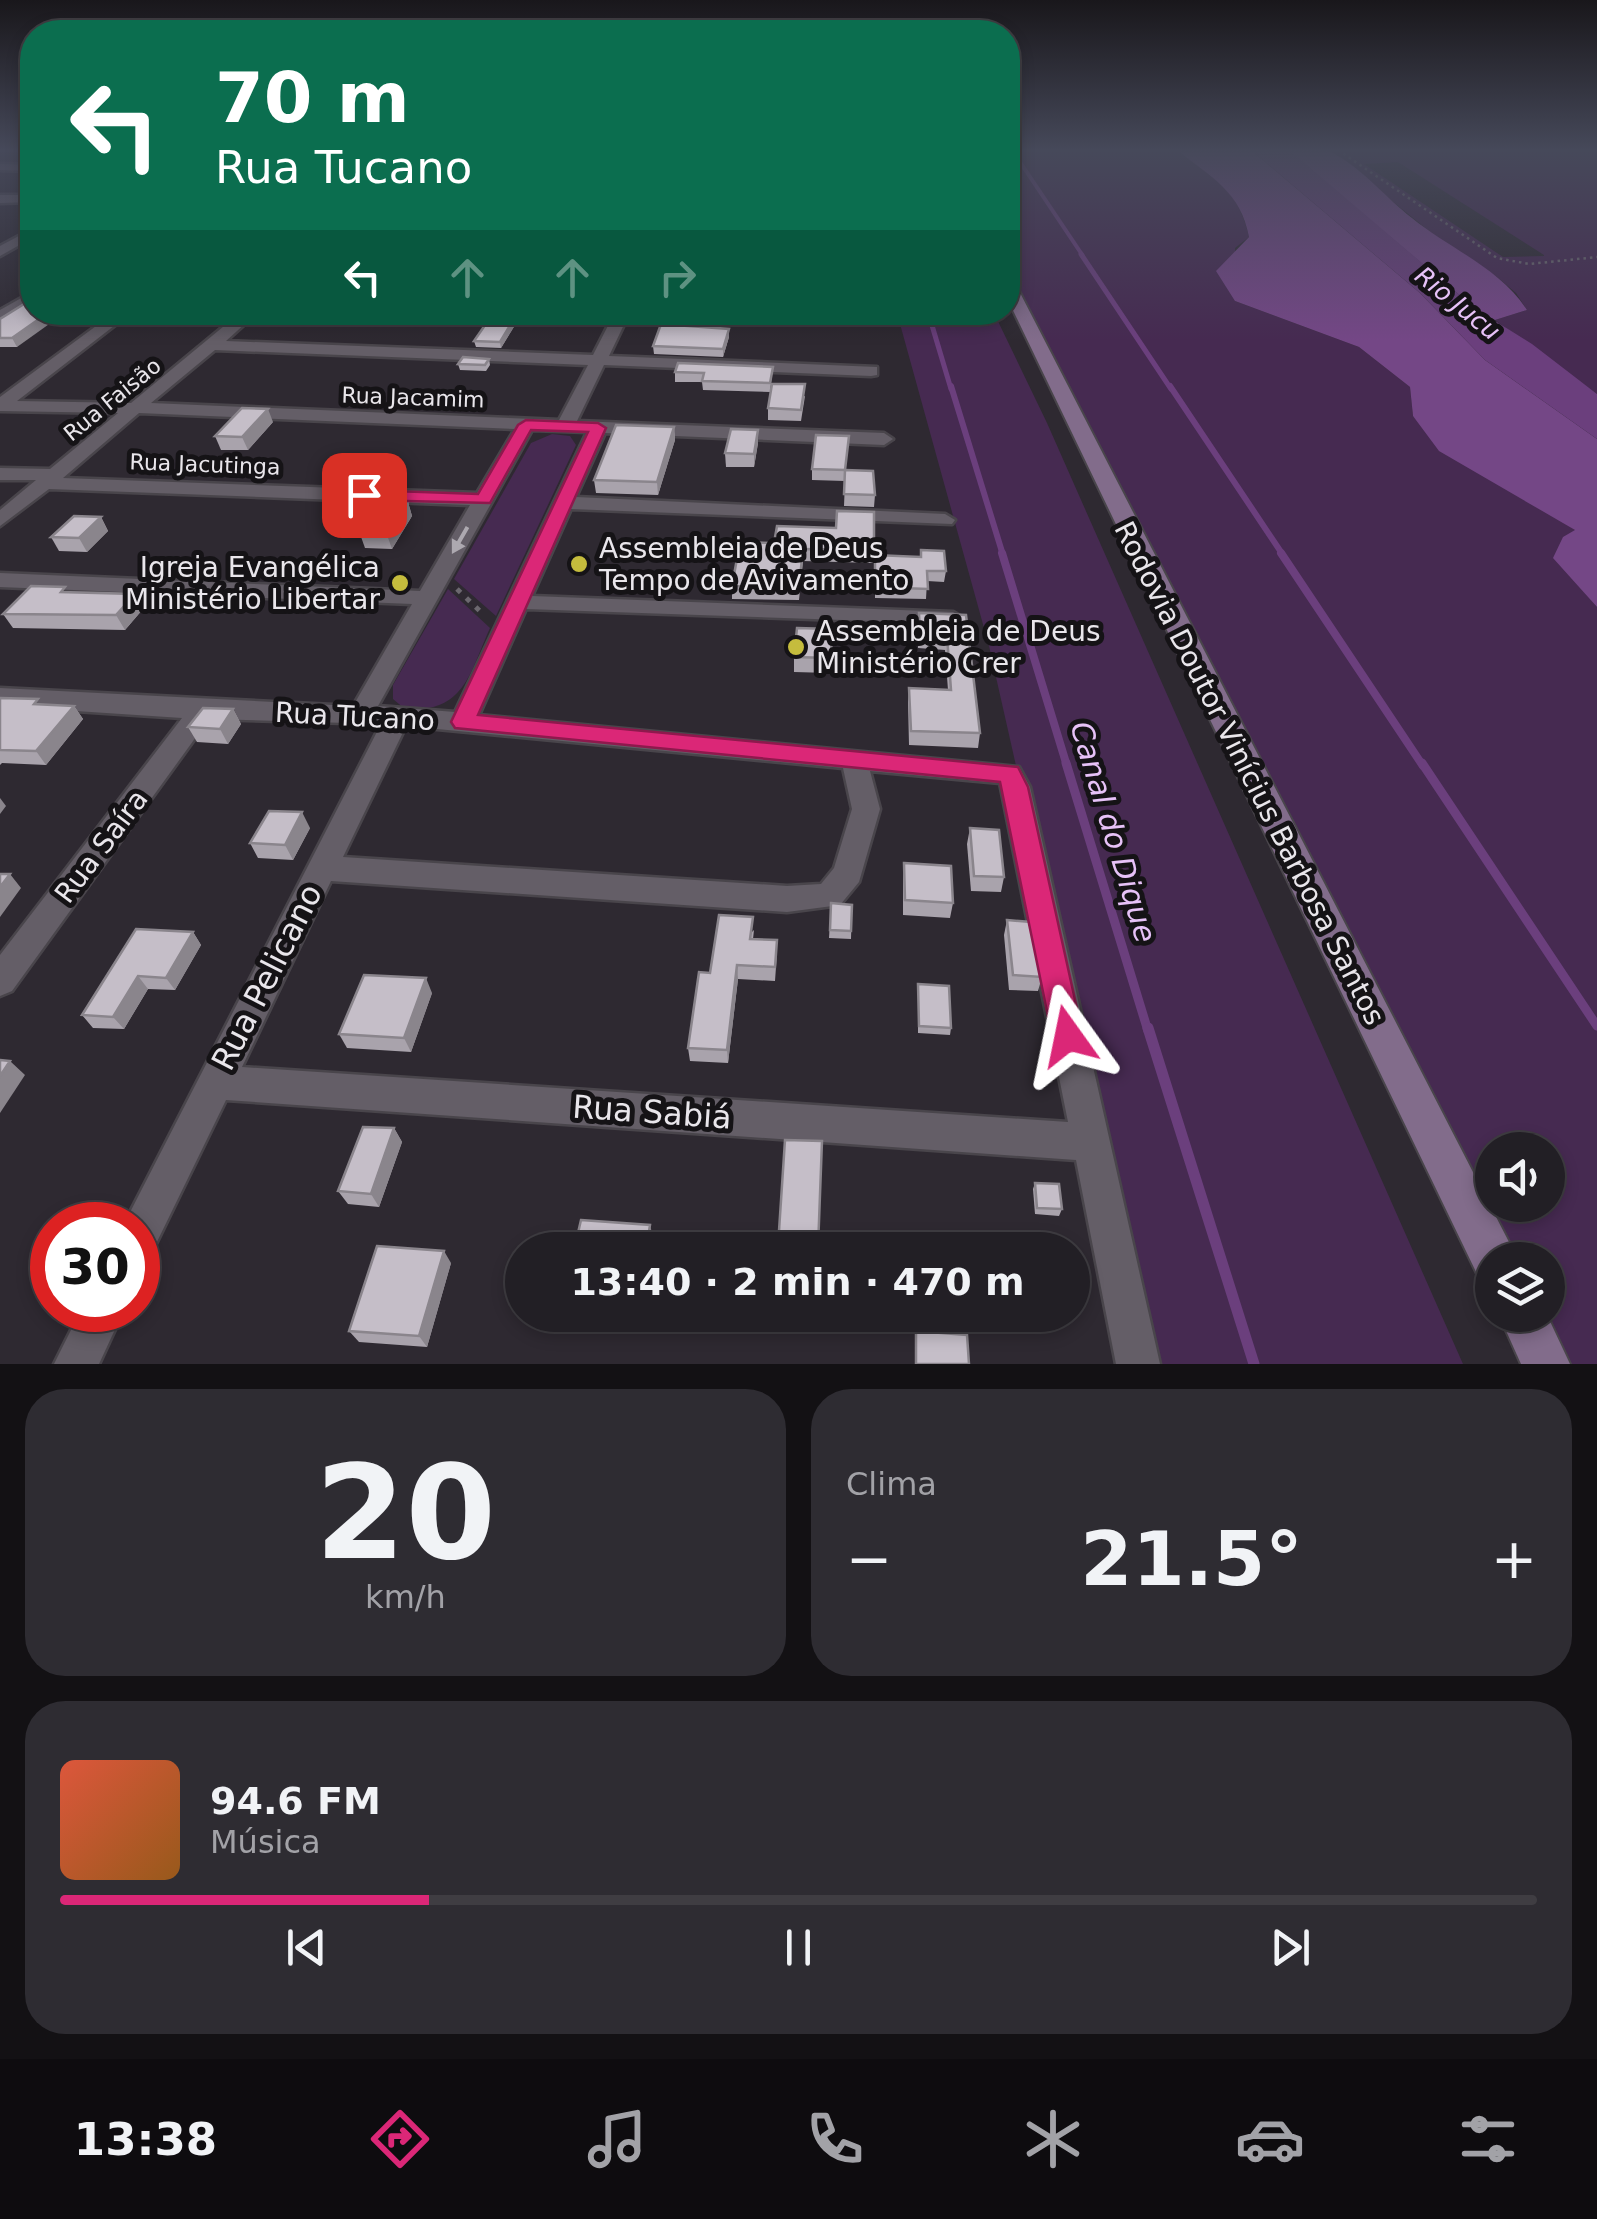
<!DOCTYPE html>
<html lang="pt">
<head>
<meta charset="utf-8">
<style>
	:root { --surface:#221f25; --page:#2e2c32; --text:#f1f3f6; --muted:#a2a2a7; --line:#3f3d42; --accent:#db2777 }
	body { margin:0; font-family:"DejaVu Sans",sans-serif; background:var(--page); color:var(--text); height:100vh; display:flex; flex-direction:column; font-size:38px; white-space:nowrap }
	* { box-sizing:border-box; margin:0 }
	p { font-size:32px; color:var(--muted) }
	.icon { flex:none; width:55px; height:55px; fill:none; stroke:currentColor; stroke-width:2; stroke-linecap:round; stroke-linejoin:round }
	.map { position:relative; height:1364px; overflow:hidden }
	.details { display:flex; flex-direction:column; gap:25px; padding:25px; background:#131114; flex:1 }
	.details>* { flex:none }
	.guide { position:absolute; left:20px; top:20px; width:1000px; height:305px; border-radius:40px; box-shadow:0 5px 15px #0003,0 0 0 2px var(--line); background:#0b6e4f; color:#fff; overflow:hidden }
	.controls { position:absolute; left:1475px; top:1132px; display:grid; gap:20px }
	.controls a { display:grid; place-items:center; width:90px; height:90px; border-radius:50%; background:var(--surface); box-shadow:0 5px 15px #0003,0 0 0 2px var(--line); font-size:50px }
	.speed { position:absolute; left:30px; top:1202px; display:flex; gap:20px; font-size:50px; font-weight:700; text-align:center }
	.speed>* { display:grid; place-content:center; width:130px; height:130px; border-radius:50%; background:var(--surface); box-shadow:0 5px 15px #0003,0 0 0 2px var(--line); line-height:1 }
	.speed .limit { border:15px solid #d22; background:#fff; color:#111 }
	.pin { position:absolute; display:grid; place-items:center; width:85px; height:85px; color:#fff; margin:-42px; border-radius:20px; box-shadow:0 5px 15px #0006 }
	.me { position:absolute; width:110px; margin:-55px; rotate:348deg; stroke-linejoin:round; filter:drop-shadow(0 0 8px #0008) }
	.turn { display:flex; align-items:center; gap:35px; height:210px; padding:0 30px; font-size:45px }
	.turn .icon { width:130px; height:130px; stroke-width:2.5 }
	.turn b { display:block; font-size:70px; line-height:85px }
	.lanes { display:flex; align-items:center; height:95px; padding:0 30px; background:#0003; justify-content:center; gap:50px; direction:ltr }
	.lanes .off { opacity:.35 }
	.big { font-size:75px; font-weight:800; line-height:1.1 }
	.details .tile { flex:1; display:flex; flex-direction:column; justify-content:center; gap:15px; min-width:0; padding:0 35px; border-radius:40px; background:var(--page) }
	.details .dial { align-items:center; gap:0 }
	.dial b { font-size:130px; line-height:1 }
	.song { display:flex; align-items:center; gap:30px }
	.cover { width:120px; height:120px; border-radius:15px; background:linear-gradient(135deg,hsl(10 70% 55%),hsl(30 70% 35%)) }
	.played { height:10px; border-radius:5px; background:linear-gradient(90deg,var(--accent) 25%,var(--line) 25%) }
	.keys { display:flex; justify-content:space-around; direction:ltr }
	.heat { display:flex; justify-content:space-between; align-items:center; font-size:55px; direction:ltr }
	.details .tiles { flex:1; display:grid; gap:25px; grid-template-columns:1fr 1fr }
	.tile:last-child { grid-column:span 2 }
	.trip { position:absolute; left:505px; top:1232px; width:585px; height:100px; border-radius:50px; background:var(--surface); box-shadow:0 5px 15px #0003,0 0 0 2px var(--line); font-weight:800; line-height:100px; text-align:center }
	.tabs { display:flex; height:160px; justify-content:space-around; align-items:center; background:#0e0c0f; color:var(--muted) }
	.tabs .icon { width:70px; height:70px }
	.tabs .current { color:var(--accent) }
	.tabs b { font-size:45px; color:var(--text) }
	.map>svg:first-child { display:block }
	.green { fill:#462a51; fill-rule:evenodd }
	.forest { fill:#744786 }
	.water { fill:#6b3f7d }
	.lines { fill:none; stroke-linecap:round; stroke-linejoin:round }
	.stream-far5 { stroke:#6b3f7d; stroke-width:4 }
	.stream-far4 { stroke:#6b3f7d; stroke-width:5 }
	.stream-far3 { stroke:#6b3f7d; stroke-width:6 }
	.stream-far2 { stroke:#6b3f7d; stroke-width:8 }
	.stream-far1 { stroke:#6b3f7d; stroke-width:9 }
	.stream { stroke:#6b3f7d; stroke-width:11 }
	.minor-casing { stroke:#49454b; stroke-width:5 }
	.secondary-casing { stroke:#49454b; stroke-width:4 }
	.path-far1 { stroke:#6c686f; stroke-width:2.5; stroke-dasharray:2.5 4; stroke-linecap:butt }
	.path { stroke:#6c686f; stroke-width:5; stroke-dasharray:5 8; stroke-linecap:butt }
	.minor { fill:#645e67; fill-rule:evenodd }
	.secondary { fill:#826c8b; fill-rule:evenodd }
	.wall { fill:#a9a3ac }
	.shaded-wall { fill:#8a858c }
	.building { fill:#c5bec8; stroke:#8a858c; stroke-width:2.5 }
	.oneway { fill:#ada9b0 }
	.route { fill:#db2777; stroke:#8e194d; stroke-width:2.5 }
	.poi-dot { fill:#c5bc3d; stroke:#151316; stroke-width:4 }
	.labels { text-anchor:middle; stroke-width:10; stroke-linejoin:round; paint-order:stroke }
	.far-street-label { font-size:22px; fill:#e9e6eb; stroke:#151316 }
	.far-water-label { font-size:25px; font-style:italic; fill:#e7c2f8; stroke:#151316 }
	.poi-label { font-size:28px; fill:#e9e6eb; stroke:#151316; text-anchor:start }
	.street-label { font-size:28px; fill:#e9e6eb; stroke:#151316 }
	.water-label { font-size:30px; font-style:italic; fill:#e7c2f8; stroke:#151316 }
	.near-street-label { font-size:32px; fill:#e9e6eb; stroke:#151316 }
</style>
</head>
<body>
<div class="map">
<svg width="1597" height="1364" viewBox="0 0 1597 1364">
	<rect width="100%" height="100%" fill="#2e2931"/>
	<g class="green">
		<path d="M1008 150C1035 150 1161 144 1178 151 1214 167 1242 200 1249 237L1235 248V301L1359 347 1410 387 1413 416 1575 530 1579 586 1597 607V1364H1540L1516 1315H1548V1260H1492V1267L1079 423 1008 286ZM1492 1150H1548V1205H1492Z"/>
		<path d="M1329 150H1597V394L1495 320 1527 310 1516 293 1497 277 1439 239ZM1398 162 1544 255V256L1503 257 1364 164Z"/>
		<path d="M897 313H994L1047 423 1463 1364H1151L989 646Z"/>
		<path d="M552 434 570 436 576 445 496 616 454 579 531 443Z"/>
		<path d="M448 589 490 628C469 674 465 713 405 709L393 699V685Z"/>
	</g>
	<g class="forest">
		<path d="M1177 150H1251L1420 293 1485 360 1597 439V607L1553 558 1563 537 1575 530 1439 451 1413 416 1410 387 1359 347 1235 301 1216 271 1249 237C1241 192 1211 177 1177 150Z"/>
		<path d="M1287 150C1301 150 1321 147 1333 153 1363 169 1386 198 1412 218 1450 249 1500 268 1527 310L1495 320 1476 309Z"/>
	</g>
	<path class="water" d="M1251 150H1287L1295 155 1476 309 1532 344 1597 394V439L1485 360 1420 293Z"/>
	<g class="lines">
		<path class="stream-far5" d="M1012 150 1083 256"/>
		<g class="stream-far4">
			<path d="M1081 254 1171 389"/>
			<path d="M928 312 951 389"/>
		</g>
		<g class="stream-far3">
			<path d="M951 386 1003 555"/>
			<path d="M1170 386 1283 555"/>
		</g>
		<g class="stream-far2">
			<path d="M1002 553 1067 766"/>
			<path d="M1281 553 1423 766"/>
		</g>
		<g class="stream-far1">
			<path d="M1066 763 1148 1031"/>
			<path d="M1422 763 1597 1026"/>
		</g>
		<path class="stream" d="M1148 1028 1254 1364"/>
		<defs>
			<g id="minor">
				<path d="M0 164 32 165V171L0 170Z"/>
				<path d="M0 195H32V202L0 203Z"/>
				<path d="M32 229V238L0 256V246Z"/>
				<path d="M32 292V302L0 322V310Z"/>
				<path d="M115 312H132L17 401 131 403 241 312H258L226 341 593 355 615 312H630L609 356 877 367V375L871 376 604 365 577 421 884 433 893 439 884 445 605 433 576 497 945 514 955 520 952 524 571 509 532 596 953 612 965 619 961 624 526 609 479 715 1019 767 1030 787 1160 1364H1116L1076 1160 226 1100 152 1252 138 1258V1225L124 1224 381 724 209 719 12 991 0 996V955L182 718 0 706V688L353 706 412 604 0 587V573L420 591 470 505 49 489 0 526V510L36 480H0V468L50 469 118 413 0 411V397ZM215 350 588 365 559 420 151 403ZM139 413 515 429 477 493 63 478ZM532 430 587 432 455 712 378 706ZM406 726 843 768 852 809 834 868 821 884 787 886 343 857ZM870 771 1000 783 1068 1122 242 1067 331 881 787 912 840 905 859 882 880 809Z"/>
				<path d="M717 312H867L875 317 867 322 724 317Z"/>
				<path d="M81 1310H124L99 1364H54Z"/>
			</g>
			<g id="secondary">
				<path d="M1008 280 1016 285 1510 1244 1516 1260H1492V1282L1478 1276 1008 300Z"/>
				<path d="M1499 1315H1547L1570 1364H1521Z"/>
			</g>
		</defs>
		<use href="#minor" class="minor-casing"/>
		<use href="#secondary" class="secondary-casing"/>
		<path class="path-far1" d="M1338 150 1497 258 1529 264 1597 257"/>
		<path class="path" d="M457 589 485 616"/>
		<use href="#minor" class="minor"/>
		<use href="#secondary" class="secondary"/>
	</g>
	<g class="wall">
		<path d="M32 299 17 347H0V319Z"/>
		<path d="M523 312 501 348 476 347 474 341Z"/>
		<path d="M729 329V337L723 357 654 354 653 346Z"/>
		<path d="M489 359 490 365 486 371 460 370 458 364Z"/>
		<path d="M773 367 770 392 703 390 702 382H675V372Z"/>
		<path d="M805 396 801 421 768 420V408Z"/>
		<path d="M273 422 248 450H221L215 436Z"/>
		<path d="M674 427 675 440 658 495 596 493 594 480Z"/>
		<path d="M758 430V443L754 467H726L725 453Z"/>
		<path d="M812 469 846 470 875 495 874 507 844 506 845 481 812 480Z"/>
		<path d="M408 502 412 516 392 549 365 548 360 534Z"/>
		<path d="M874 512 873 563 803 561 799 600 732 599V586L774 543 836 528Z"/>
		<path d="M101 517 108 531 87 552 59 551 51 537Z"/>
		<path d="M921 550 946 571 944 582 927 581 926 599 875 598V555L921 557Z"/>
		<path d="M68 592 143 609 125 630 13 628 3 614Z"/>
		<path d="M919 613 966 615 980 733 978 748 909 745 908 702 909 688 948 690 945 650 918 648Z"/>
		<path d="M832 629 830 673 794 672V657Z"/>
		<path d="M0 698 41 704 74 706 83 719 46 765 2 763 0 765Z"/>
		<path d="M233 709 241 724 228 744 197 742 188 727Z"/>
		<path d="M310 828 293 860 258 858 250 843Z"/>
		<path d="M970 828 1004 877 1001 892 971 891 967 844Z"/>
		<path d="M904 863 953 903 950 918 903 915V878Z"/>
		<path d="M831 903 852 905 851 939 829 938Z"/>
		<path d="M1007 920 1042 977 1038 991 1009 990 1004 935Z"/>
		<path d="M754 930 753 939 777 953 775 981 738 979 728 1063 690 1061 688 1048 710 973Z"/>
		<path d="M193 932 201 945 175 990 148 989 124 1029 93 1028 82 1015Z"/>
		<path d="M918 984 951 1028 950 1035 918 1033Z"/>
		<path d="M432 993 411 1052 347 1048 339 1034Z"/>
		<path d="M394 1128 402 1142 379 1207 348 1204 338 1191Z"/>
		<path d="M785 1140 822 1141 818 1250H778Z"/>
		<path d="M1035 1183 1062 1209 1059 1216 1035 1214 1033 1189Z"/>
		<path d="M451 1263 427 1347 359 1342 349 1331Z"/>
		<path d="M562 1315H641L638 1330 566 1325Z"/>
	</g>
	<g class="shaded-wall">
		<path d="M49 312H66L17 347 12 338Z"/>
		<path d="M518 312H523L501 348 500 342Z"/>
		<path d="M729 329V337L723 357V349Z"/>
		<path d="M268 409 273 422 248 450 242 437Z"/>
		<path d="M674 427 675 440 658 495 657 482Z"/>
		<path d="M758 430V443L754 467V454Z"/>
		<path d="M408 502 412 516 392 549 387 535Z"/>
		<path d="M101 517 108 531 87 552 79 538Z"/>
		<path d="M135 594 143 609 125 630 116 615Z"/>
		<path d="M74 706 83 719 46 765 36 751Z"/>
		<path d="M233 709 241 724 228 744 220 729Z"/>
		<path d="M0 798 6 806 0 814Z"/>
		<path d="M302 812 310 828 293 860 285 845Z"/>
		<path d="M10 874 21 888 0 917V887Z"/>
		<path d="M193 932 201 945 175 990 166 978Z"/>
		<path d="M737 965 738 979 728 1063 727 1050Z"/>
		<path d="M138 976 148 989 124 1029 113 1017Z"/>
		<path d="M426 978 432 993 411 1052 404 1038Z"/>
		<path d="M10 1061 25 1075 0 1113V1076Z"/>
		<path d="M394 1128 402 1142 379 1207 371 1194Z"/>
		<path d="M650 1225 653 1237 651 1250H646Z"/>
		<path d="M444 1251 451 1263 427 1347 419 1336Z"/>
		<path d="M635 1315H641L638 1330 635 1318Z"/>
	</g>
	<g class="building">
		<path d="M32 299V312H49L12 338H0V319Z"/>
		<path d="M494 312H518L500 342 474 341Z"/>
		<path d="M661 324 729 329 723 349 653 346Z"/>
		<path d="M463 357 489 359 485 365 458 364Z"/>
		<path d="M678 363 773 367 770 383 702 381 704 373 675 372Z"/>
		<path d="M772 384H805L801 410 768 408Z"/>
		<path d="M242 408 268 409 242 437 215 436Z"/>
		<path d="M616 425 674 427 657 482 594 480Z"/>
		<path d="M731 429 758 430 754 454 725 453Z"/>
		<path d="M816 435 849 436 845 470 812 469Z"/>
		<path d="M845 470 873 471 875 495 844 494Z"/>
		<path d="M381 501 408 502 387 535 360 534Z"/>
		<path d="M837 511 874 512V550L803 549 799 587 732 586 740 542 774 543 777 526 836 528Z"/>
		<path d="M74 516 101 517 79 538 51 537Z"/>
		<path d="M921 550 944 551 946 571H927L928 589 875 587V555L921 557Z"/>
		<path d="M31 586 65 587 61 592 135 594 116 615 3 614Z"/>
		<path d="M919 613 966 615 980 733 911 731 909 688 951 690 947 636 920 635Z"/>
		<path d="M797 628 832 629 831 658 794 657Z"/>
		<path d="M0 698 38 699 34 704 74 706 36 751 0 750Z"/>
		<path d="M203 708 233 709 220 729 188 727Z"/>
		<path d="M269 811 302 812 285 845 250 843Z"/>
		<path d="M970 828 999 830 1004 877 974 876Z"/>
		<path d="M904 863 951 866 953 903 905 900Z"/>
		<path d="M0 874H10L0 887Z"/>
		<path d="M831 903 852 905 851 931 830 930Z"/>
		<path d="M719 915 753 917 750 939 777 940 775 967 737 965 727 1050 688 1048 699 972 710 973Z"/>
		<path d="M1007 920 1031 922 1042 977 1013 975Z"/>
		<path d="M136 929 193 932 166 978 138 976 113 1017 82 1015Z"/>
		<path d="M364 975 426 978 404 1038 339 1034Z"/>
		<path d="M918 984 949 986 951 1028 919 1026Z"/>
		<path d="M0 1060 10 1061 0 1076Z"/>
		<path d="M363 1127 394 1128 371 1194 338 1191Z"/>
		<path d="M785 1140 822 1141 818 1248 778 1246Z"/>
		<path d="M1035 1183 1059 1184 1062 1209 1037 1208Z"/>
		<path d="M581 1220 650 1225 646 1250H574Z"/>
		<path d="M377 1246 444 1251 419 1336 349 1331Z"/>
		<path d="M579 1315H635V1318Z"/>
		<path d="M916 1331 967 1335 969 1364H916Z"/>
	</g>
	<defs><path id="oneway-solid" d="M-6-.8H1V-3.2L6.5 0L1 3.2V.8H-6Z" transform="scale(2.5)"/></defs>
	<use class="oneway" href="#oneway-solid" transform="translate(460 540) rotate(120)"/>
	<linearGradient id="sky" x2="0" y2="1"><stop stop-color="#19171b"/><stop offset="0.44" stop-color="#46495a"/><stop offset="1" stop-color="#46495a" stop-opacity="0"/></linearGradient>
	<rect width="1597" height="341" fill="url(#sky)"/>
	<path class="route" d="M526 420 598 423 606 428 478 715 1018 767 1028 787 1083 1036 1079 1046 1068 1050 1057 1046 1052 1036 1000 782 455 728 451 722 588 432 531 430 490 503 364 500 355 495 364 490 478 494 518 425Z"/>
	<g class="poi-dot">
		<circle cx="579" cy="564" r="10"/>
		<circle cx="400" cy="583" r="10"/>
		<circle cx="796" cy="647" r="10"/>
	</g>
	<g class="labels">
		<g class="far-street-label">
			<text transform="translate(413 397) rotate(2)" y="8">Rua Jacamim</text>
			<text transform="translate(112 399) rotate(-39)" y="8">Rua Faisão</text>
			<text transform="translate(205 464) rotate(2)" y="8">Rua Jacutinga</text>
		</g>
		<g class="far-water-label">
			<text transform="translate(1458 303) rotate(39)" y="9">Rio Jucu</text>
		</g>
		<g class="poi-label">
			<text x="599" y="558">Assembleia de Deus<tspan x="599" dy="32">Tempo de Avivamento</tspan></text>
			<text x="380" y="577" text-anchor="end">Igreja Evangélica<tspan x="380" dy="32">Ministério Libertar</tspan></text>
			<text x="816" y="641">Assembleia de Deus<tspan x="816" dy="32">Ministério Crer</tspan></text>
		</g>
		<g class="street-label">
			<text transform="translate(355 716) rotate(3)" y="10">Rua Tucano</text>
			<text transform="translate(1250 773) rotate(63)" y="10">Rodovia Doutor Vinícius Barbosa Santos</text>
			<text transform="translate(101 846) rotate(-53)" y="10">Rua Saíra</text>
		</g>
		<g class="water-label">
			<text transform="translate(1113 832) rotate(73)" y="10">Canal do Dique</text>
		</g>
		<g class="near-street-label">
			<text transform="translate(267 977) rotate(-63)" y="11">Rua Pelicano</text>
			<text transform="translate(652 1112) rotate(4)" y="11">Rua Sabiá</text>
		</g>
	</g>
</svg>
<div class="controls">
<a><svg class="icon" aria-label="sound" viewBox="0 0 24 24"><path d="M4 9h4l5-4v14l-5-4H4zM17 9q2 3 0 6"/></svg></a>
<a><svg class="icon" aria-label="layers" viewBox="0 0 24 24"><path d="M12 4l9 5-9 5-9-5zM3 14l9 5 9-5"/></svg></a>
</div>
<div class="speed"><div class="limit">30</div></div>
<div class="pin" style="left:364px;top:495px;background:#d93025"><svg class="icon" aria-label="arrive" viewBox="0 0 24 24"><path d="M6 21V4h12l-3 4 3 4H6"/></svg></div>
<svg class="me" style="left:1068px;top:1036px" viewBox="-20 -20 40 40"><path d="M0-17L14 15 0 8-14 15z" fill="#db2777" stroke="#fff" stroke-width="4"/></svg>
<div class="trip">13:40 · 2 min · 470 m</div>
<div class="guide">
<div class="turn"><svg class="icon" aria-label="left" viewBox="0 0 24 24"><path d="M17 20v-9H6M10 6l-5 5 5 5"/></svg><div><b>70 m</b>Rua Tucano</div></div>
<div class="lanes"><svg class="icon" aria-label="left" viewBox="0 0 24 24"><path d="M17 20v-9H6M10 6l-5 5 5 5"/></svg><svg class="icon off" aria-label="ahead" viewBox="0 0 24 24"><path d="M12 20V5M6 11l6-6 6 6"/></svg><svg class="icon off" aria-label="ahead" viewBox="0 0 24 24"><path d="M12 20V5M6 11l6-6 6 6"/></svg><svg class="icon off" aria-label="right" viewBox="0 0 24 24"><path d="M7 20v-9h11M14 6l5 5-5 5"/></svg></div>
</div>
</div>
<section class="details">
<div class="tiles">
<div class="tile dial"><b>20</b><p>km/h</p></div>
<div class="tile"><p>Clima</p>
<div class="heat"><a>−</a><b class="big">21.5°</b><a>+</a></div>
</div>
<div class="tile">
<div class="song"><i class="cover"></i><div><b>94.6 FM</b><p>Música</p></div></div>
<div class="played"></div>
<div class="keys"><svg class="icon" aria-label="previous" viewBox="0 0 24 24"><path d="M18 5L8 12l10 7zM5 5v14"/></svg><svg class="icon" aria-label="pause" viewBox="0 0 24 24"><path d="M8 5v14M16 5v14"/></svg><svg class="icon" aria-label="next" viewBox="0 0 24 24"><path d="M6 5l10 7-10 7zM19 5v14"/></svg></div>
</div>
</div>
</section>
<nav class="tabs">
<b>13:38</b>
<svg class="icon current" aria-label="directions" viewBox="0 0 24 24"><path d="M12 3l9 9-9 9-9-9zM9 14v-3h6M13 9l2 2-2 2"/></svg>
<svg class="icon" aria-label="music" viewBox="0 0 24 24"><path d="M9 18V5l10-2v13"/><circle cx="6" cy="18" r="3"/><circle cx="16" cy="16" r="3"/></svg>
<svg class="icon" aria-label="phone" viewBox="0 0 24 24"><path d="M5 4h4l2 5-3 2q2 4 5 5l2-3 5 2v4C11 20 4 13 5 4z"/></svg>
<svg class="icon" aria-label="climate" viewBox="0 0 24 24"><path d="M12 3v18M4 7l16 10M4 17L20 7"/></svg>
<svg class="icon" aria-label="car" viewBox="0 0 24 24"><path d="M5 17H2v-5l4-1 3-4h7l3 4 3 1v5h-3M9 17h6M6 11h13"/><circle cx="7" cy="17" r="2"/><circle cx="17" cy="17" r="2"/></svg>
<svg class="icon" aria-label="filters" viewBox="0 0 24 24"><path d="M4 7h16M4 17h16"/><circle cx="9" cy="7" r="2"/><circle cx="15" cy="17" r="2"/></svg>
</nav>
</body>
</html>
